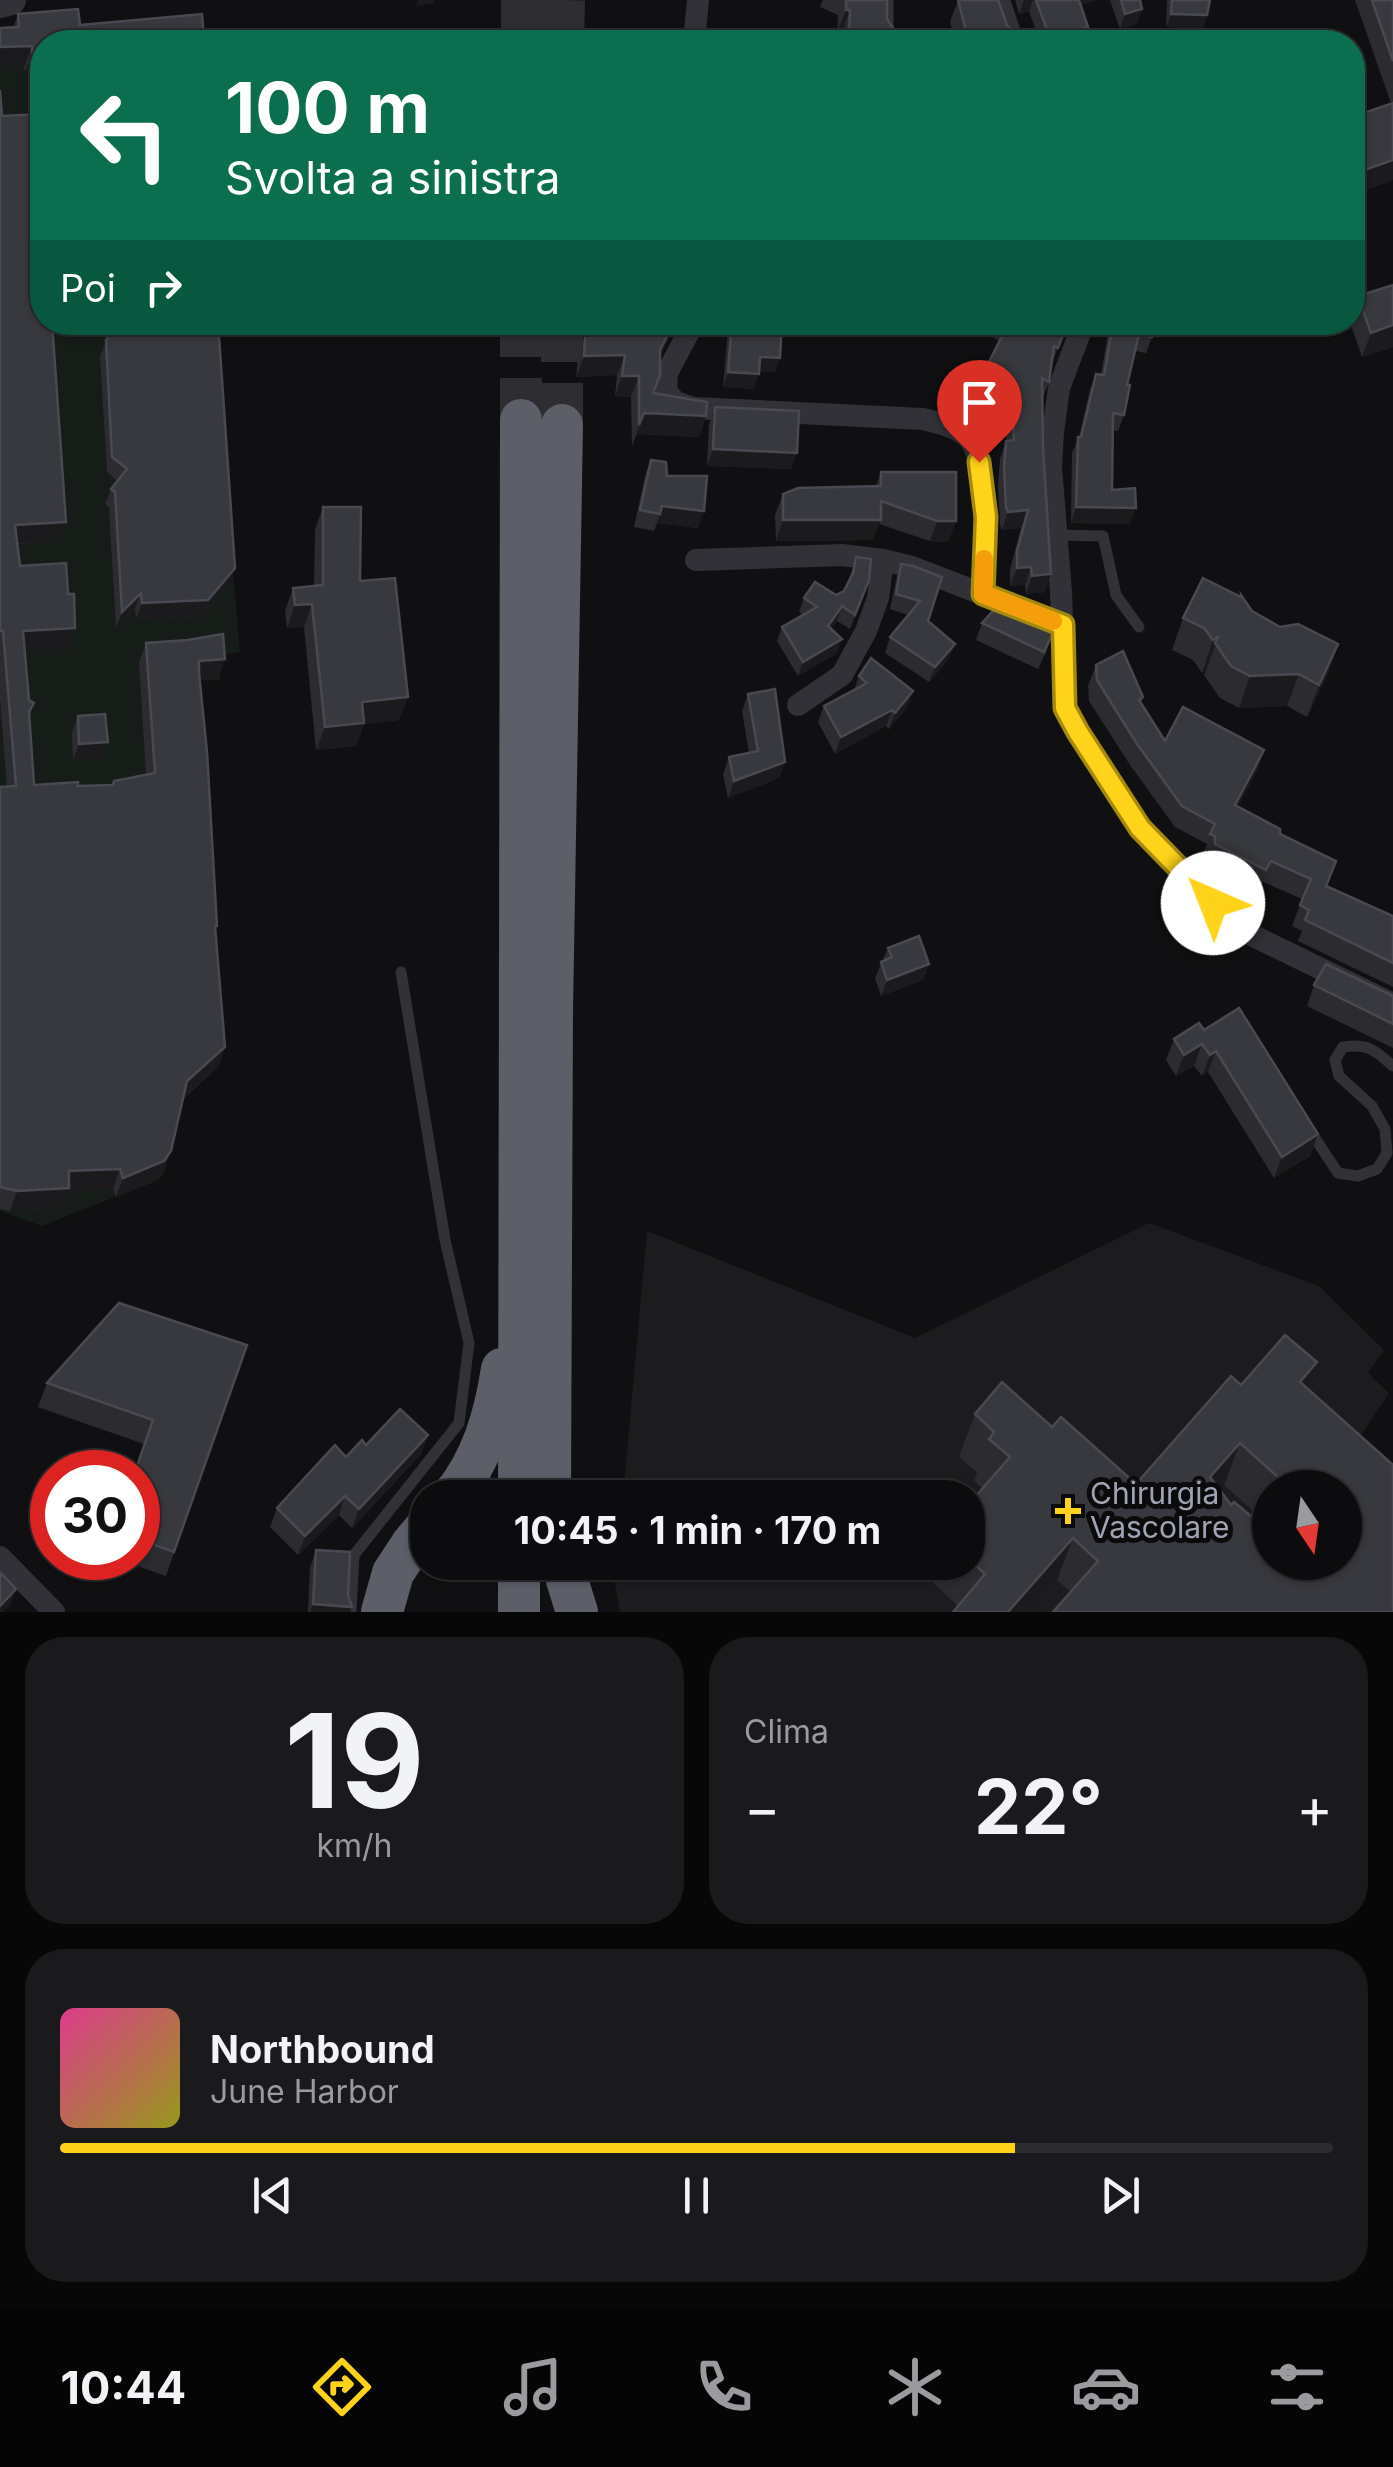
<!DOCTYPE html>
<html lang="it">
<head>
<meta charset="utf-8">
<style>
	:root { --surface:#0c0c0e; --page:#1a1a1c; --text:#f1f3f6; --muted:#9a9b9e; --line:#2c2c2e; --accent:#ffd31a }
	body { margin:0; font-family:Inter,sans-serif; background:var(--page); color:var(--text); height:100vh; display:flex; flex-direction:column; font-size:38px; white-space:nowrap }
	* { box-sizing:border-box; margin:0 }
	p { font-size:32px; color:var(--muted) }
	.icon { flex:none; width:55px; height:55px; fill:none; stroke:currentColor; stroke-width:2; stroke-linecap:round; stroke-linejoin:round }
	.map { position:relative; height:1612px; overflow:hidden }
	.drawer { display:flex; flex-direction:column; gap:25px; padding:25px; background:#070708; flex:1 }
	.drawer>* { flex:none }
	.guide { position:absolute; left:30px; top:30px; width:1335px; height:305px; border-radius:40px; box-shadow:0 2px 8px #0004,0 0 0 2px var(--line); background:#0b6e4f; color:#fff; overflow:hidden }
	.needle { width:65px; rotate:167deg }
	.tools { position:absolute; left:1252px; top:1470px; display:grid; gap:20px }
	.tools a { display:grid; place-items:center; width:110px; height:110px; border-radius:50%; background:var(--surface); box-shadow:0 2px 8px #0004,0 0 0 2px var(--line); font-size:50px }
	.speed { position:absolute; left:30px; top:1450px; display:flex; gap:20px; font-size:50px; font-weight:700; text-align:center }
	.speed>* { display:grid; place-content:center; width:130px; height:130px; border-radius:50%; background:var(--surface); box-shadow:0 2px 8px #0004,0 0 0 2px var(--line); line-height:1 }
	.speed .limit { border:15px solid #d22; background:#fff; color:#111 }
	.pin { position:absolute; display:grid; place-items:center; width:85px; height:85px; color:#fff; margin:-102px -42px; border-radius:50% 50% 50% 0; rotate:-45deg; box-shadow:0 0 10px #0007 }
	.pin .icon { rotate:45deg }
	.me { position:absolute; width:110px; margin:-55px; rotate:316deg; stroke-linejoin:round; filter:drop-shadow(0 0 8px #0008) }
	.turn { display:flex; align-items:center; gap:35px; height:210px; padding:0 30px; font-size:45px }
	.turn .icon { width:130px; height:130px; stroke-width:2.5 }
	.turn b { display:block; font-size:70px; line-height:85px }
	.then { display:flex; align-items:center; height:95px; padding:0 30px; background:#0003; gap:20px; font-size:38px }
	.big { font-size:75px; font-weight:700; line-height:1.1 }
	.drawer .tile { flex:1; display:flex; flex-direction:column; justify-content:center; gap:15px; min-width:0; padding:0 35px; border-radius:40px; background:var(--page) }
	.drawer .dial { align-items:center; gap:0 }
	.dial b { font-size:130px; line-height:1 }
	.song { display:flex; align-items:center; gap:30px }
	.cover { width:120px; height:120px; border-radius:15px; background:linear-gradient(135deg,hsl(330 70% 55%),hsl(60 70% 35%)) }
	.played { height:10px; border-radius:5px; background:linear-gradient(90deg,var(--accent) 75%,var(--line) 75%) }
	.keys { display:flex; justify-content:space-around; direction:ltr }
	.heat { display:flex; justify-content:space-between; align-items:center; font-size:55px; direction:ltr }
	.drawer .tiles { flex:1; display:grid; gap:25px; grid-template-columns:1fr 1fr }
	.tile:last-child { grid-column:span 2 }
	.trip { position:absolute; left:410px; top:1480px; width:575px; height:100px; border-radius:40px; background:var(--surface); box-shadow:0 2px 8px #0004,0 0 0 2px var(--line); font-weight:700; line-height:100px; text-align:center }
	.tab-bar { display:flex; height:160px; justify-content:space-around; align-items:center; background:#050506; color:var(--muted) }
	.tab-bar .icon { width:70px; height:70px }
	.tab-bar .active { color:var(--accent) }
	.tab-bar b { font-size:45px; color:var(--text) }
	.map>svg:first-child { display:block }
	.built { fill:#1c1c1f; fill-rule:evenodd }
	.green { fill:#161d18 }
	.lines { fill:none; stroke-linecap:round; stroke-linejoin:round }
	.motorway-tunnel { stroke:#2d2d32; stroke-width:42; stroke-dasharray:42 21; stroke-linecap:butt }
	.service { stroke:#313137; stroke-width:11 }
	.minor { stroke:#313137; stroke-width:22 }
	.tertiary { stroke:#313137; stroke-width:30 }
	.motorway { stroke:#5c5e68; stroke-width:42 }
	.wall { fill:#2c2c30; fill-rule:evenodd }
	.shaded-wall { fill:#1b1b1e }
	.building { fill:#38393e; stroke:#484951; stroke-width:2.5; fill-rule:evenodd }
	.route-casing { stroke:#a68911; stroke-width:25 }
	.route { stroke:#ffd31a; stroke-width:18 }
	.slow { stroke:#f59e0b; stroke-width:18 }
	.poi-dot { fill:#ffd31a; stroke:#0b0b0c; stroke-width:4 }
	.labels { text-anchor:middle; stroke-width:10; stroke-linejoin:round; paint-order:stroke }
	.poi-label { font-size:30px; fill:#a0a3b4; stroke:#0b0b0c; text-anchor:start }
</style>
</head>
<body>
<div class="map">
<svg width="1393" height="1612" viewBox="0 0 1393 1612">
	<rect width="100%" height="100%" fill="#101012"/>
	<path class="built" d="M1149 1223 1319 1286 1384 1350 1368 1373 1389 1393 1354 1446 1393 1612H620L614 1579 615 1562H968V1498L623 1497 647 1231 915 1338ZM1270 1488H1345V1562H1270Z"/>
	<path class="green" d="M42 42V322L211 323 240 652 219 655 220 680 194 681 218 1062 212 1073 181 1100 164 1171 160 1178 153 1182 42 1226 0 1211V45Z"/>
	<g class="lines">
		<g class="motorway-tunnel">
			<path d="M522 42V0"/>
			<path d="M563 42 564 0"/>
			<path d="M521 420V322"/>
			<path d="M562 425V322"/>
		</g>
		<g class="service">
			<path d="M888 42V0"/>
			<path d="M1057 535 1103 536 1116 595 1139 627"/>
			<path d="M1309 1129 1338 1173 1358 1176 1377 1169 1387 1153 1385 1129 1372 1106 1339 1076 1335 1060 1343 1047C1368 1043 1375 1050 1393 1066"/>
			<path d="M351 1612 354 1555 459 1423 469 1343 445 1240 401 972"/>
		</g>
		<g class="minor">
			<path d="M999 0 1013 42"/>
			<path d="M694 42 698 0"/>
			<path d="M694 322 667 373 666 390 675 402 694 408 923 419C938 423 955 426 967 437 991 458 984 561 983 594"/>
			<path d="M1084 322 1059 388 1053 432 1051 466 1061 592 1065 708 1077 732 1141 827 1237 928 1393 1004"/>
			<path d="M696 560 842 555 883 560 912 567 1063 625"/>
			<path d="M798 705 842 675 866 631 878 598 883 560"/>
			<path d="M0 1557 54 1612"/>
		</g>
		<path class="tertiary" d="M0 3 11 0"/>
		<g class="motorway">
			<path d="M451 1498C482 1461 495 1415 502 1369"/>
			<path d="M519 1498 521 420"/>
			<path d="M550 1498 552 1013 562 425"/>
			<path d="M565 1562 567 1580 577 1612"/>
			<path d="M382 1612 393 1573 412 1544 428 1525"/>
			<path d="M519 1612V1562"/>
		</g>
	</g>
	<g class="wall">
		<path d="M823 0H887V19L892 42H841L842 33 837 32 838 15 820 7Z"/>
		<path d="M958 0 1007 25 1017 42H956L950 22Z"/>
		<path d="M1015 0H1098L1080 5 1088 27 1082 42H1040L1029 11 1019 14Z"/>
		<path d="M1110 0H1140L1137 24 1120 29Z"/>
		<path d="M1167 0H1210L1203 28 1166 27Z"/>
		<path d="M1355 0H1393V180L1352 195V117L1391 103Z"/>
		<path d="M18 14 80 25 42 42V71L25 72 13 28Z"/>
		<path d="M0 90 2 116 42 322 59 541 17 544 20 566 68 648 25 650 29 700 34 703 30 715 34 785H112L114 781 146 774 139 662 146 643 218 679 199 680 217 926 215 930 225 1047 218 1067 184 1098 164 1171 157 1180 116 1197 113 1189 68 1191 62 1208 10 1211 0 1209V787H7L0 699Z"/>
		<path d="M1393 285V347L1362 357 1350 322H1352V312L1358 296Z"/>
		<path d="M94 322H218L229 584 202 616 136 619 135 608 116 628 109 508 105 504 111 489 117 481 107 472 100 356 108 338 93 326Z"/>
		<path d="M600 322H677L660 356V375L654 393 706 416 699 437 637 434 632 446 631 397 615 396 617 375 576 377 578 357 585 336 598 335Z"/>
		<path d="M730 322H782L775 372H759L754 389 723 387 728 328Z"/>
		<path d="M962 322H1068L1051 366 1049 382 1042 400 1045 592 1026 594 1025 585 1010 586V569L1021 528 1002 530 1000 525 998 486 1000 459 1006 441 1004 405 976 391 983 374 1000 341Z"/>
		<path d="M1110 322H1154L1152 337 1146 353 1135 351 1127 385 1124 415 1118 431 1113 430 1112 490 1130 524 1071 523 1072 453 1079 437 1090 390 1096 374H1101Z"/>
		<path d="M715 407 791 469 707 466 709 424Z"/>
		<path d="M651 460 667 476 698 528 657 523 654 531 634 527 645 476Z"/>
		<path d="M881 472 956 521 948 542 930 541 879 524 873 540 776 541 775 515 783 494 876 486Z"/>
		<path d="M323 507 360 581 408 697 399 720 364 724 356 746 316 750 304 627 287 628 285 611 293 588 314 586 315 530Z"/>
		<path d="M856 557 869 580 850 629 837 621 831 629 837 653 798 676 777 641 782 627 803 615 799 612 804 598 836 595 844 591 849 580Z"/>
		<path d="M901 564 928 621 949 659 929 682 885 653 890 637 908 615 890 609 896 580Z"/>
		<path d="M1252 611 1280 627 1338 644 1327 676 1307 717 1287 706 1239 708 1220 698 1204 675 1206 670 1202 673 1193 660 1172 650 1183 618Z"/>
		<path d="M1018 616 1047 650 1038 669 976 640 982 623Z"/>
		<path d="M1096 665 1143 697 1141 704 1165 741 1257 771 1237 807 1280 834 1327 886 1393 916V987L1298 941 1302 931 1292 926 1302 899 1263 882 1259 891 1208 865V857L1203 854 1207 844 1175 827 1130 765 1089 701 1088 686Z"/>
		<path d="M859 676 913 691 907 707 889 729 886 726 835 754 818 722 824 706 854 690Z"/>
		<path d="M748 694 785 762 779 778 728 798 723 774 729 757 749 753 742 711Z"/>
		<path d="M78 716 108 742 102 759 73 760 72 733Z"/>
		<path d="M888 948 929 964 923 980 881 996 875 978Z"/>
		<path d="M1314 985 1393 996V1048L1307 1006Z"/>
		<path d="M1204 1030 1318 1134 1310 1156 1274 1178 1208 1072 1202 1076 1194 1066 1176 1076 1166 1060 1174 1039Z"/>
		<path d="M247 1345 166 1576 114 1558H138V1472L144 1444 38 1407 47 1383Z"/>
		<path d="M1317 1362 1307 1389 1393 1612 1071 1592 1057 1580 1030 1612H953L958 1606 926 1576 931 1562H968V1505L982 1488 974 1481 977 1473 959 1456 975 1414 1052 1427 1136 1484 1241 1385ZM1224 1485 1270 1526V1488H1345L1270 1562 1220 1490Z"/>
		<path d="M366 1445 421 1454 352 1528 339 1515 298 1555 270 1527 277 1508 346 1457Z"/>
		<path d="M316 1550 348 1595 350 1612H308L310 1567Z"/>
	</g>
	<g class="shaded-wall">
		<path d="M418 0H435L434 3 416 6Z"/>
		<path d="M1024 0H1033L1029 11 1019 14Z"/>
		<path d="M1073 0H1098L1071 8Z"/>
		<path d="M1142 9 1137 24 1120 29 1125 14Z"/>
		<path d="M846 10H850L842 33 837 32Z"/>
		<path d="M1171 14 1207 15 1203 28 1166 27Z"/>
		<path d="M1088 27 1082 42H1050L1051 41Z"/>
		<path d="M849 37 893 42H847Z"/>
		<path d="M190 38H204L203 42H189Z"/>
		<path d="M32 46 25 65 0 67V47Z"/>
		<path d="M32 52H42V71L25 72Z"/>
		<path d="M1393 160V180L1352 195V182L1356 173Z"/>
		<path d="M674 322H677L652 371 660 350Z"/>
		<path d="M1393 325V347L1362 357 1371 333Z"/>
		<path d="M625 355 617 375 576 377 584 356Z"/>
		<path d="M760 357 780 358 775 372H755Z"/>
		<path d="M728 372 759 374 754 389 723 387Z"/>
		<path d="M622 376H639L631 397 615 396Z"/>
		<path d="M644 413H645L706 416 699 437 637 434 632 446Z"/>
		<path d="M713 449 797 453 791 469 707 466Z"/>
		<path d="M662 506 704 511 698 528 657 523Z"/>
		<path d="M1076 507 1136 508 1130 524 1071 523Z"/>
		<path d="M1028 510 1021 528 1002 530 1008 512Z"/>
		<path d="M783 520H881L873 540 776 541Z"/>
		<path d="M937 521H956L948 542 930 541Z"/>
		<path d="M66 522 59 541 8 544 15 525Z"/>
		<path d="M1031 567 1025 585 1010 586 1017 568Z"/>
		<path d="M235 568 229 584 202 616 136 619 142 603Z"/>
		<path d="M1051 574 1045 592 1026 594 1032 576Z"/>
		<path d="M141 593 135 608 116 628 122 612Z"/>
		<path d="M312 604 304 627 287 628 295 605Z"/>
		<path d="M842 606 837 621 823 640 828 626Z"/>
		<path d="M75 628 68 648 16 651 23 631Z"/>
		<path d="M1219 636 1206 670 1202 673 1213 640Z"/>
		<path d="M842 639 837 653 798 676 803 662Z"/>
		<path d="M955 644 949 659 929 682 935 667Z"/>
		<path d="M1338 644 1327 676 1307 717 1319 685Z"/>
		<path d="M225 659 218 679 191 680 199 661Z"/>
		<path d="M1299 674 1287 706 1239 708 1250 676Z"/>
		<path d="M913 691 907 707 889 729 895 713Z"/>
		<path d="M408 697 399 720 364 724 356 746 316 750 325 727 362 702Z"/>
		<path d="M892 710 886 726 835 754 841 737Z"/>
		<path d="M108 742 102 759 73 760 79 744Z"/>
		<path d="M1264 750 1257 771 1227 826 1235 805Z"/>
		<path d="M785 762 779 778 728 798 734 781Z"/>
		<path d="M929 964 923 980 881 996 887 980Z"/>
		<path d="M1202 1044 1194 1066 1176 1076 1184 1055Z"/>
		<path d="M225 1047 218 1067 180 1101 187 1081Z"/>
		<path d="M1216 1051 1208 1072 1202 1076 1210 1055Z"/>
		<path d="M1318 1134 1310 1156 1274 1178 1282 1157Z"/>
		<path d="M171 1151 164 1171 157 1180 116 1197 123 1178Z"/>
		<path d="M120 1169 113 1189 68 1191 62 1208 10 1211 17 1191 69 1171Z"/>
		<path d="M1317 1362 1302 1404 1300 1382Z"/>
		<path d="M428 1435 421 1454 352 1528 359 1509Z"/>
		<path d="M1240 1443 1224 1485 1194 1520 1210 1477Z"/>
		<path d="M345 1496 339 1515 298 1555 305 1536Z"/>
		<path d="M1073 1538 1057 1580 1030 1612H1008Z"/>
		<path d="M16 1589 11 1604 3 1612H0V1606Z"/>
		<path d="M313 1604 352 1607 350 1612H310Z"/>
	</g>
	<g class="building">
		<path d="M846 0H887V19L893 28V42L849 37 850 10H846Z"/>
		<path d="M958 0H998L1007 25 1014 33 1017 42H969Z"/>
		<path d="M1036 0H1079L1088 27 1051 41Z"/>
		<path d="M1121 0H1140L1142 9 1125 14Z"/>
		<path d="M1172 0H1210L1207 15 1171 14Z"/>
		<path d="M1372 0H1393V61Z"/>
		<path d="M78 9 80 25 202 14 204 38H190V42H42V52H32V46L0 47V28L19 27 18 14Z"/>
		<path d="M0 90 2 116 42 114V322H52L66 522 15 525 20 566 66 563 68 594H74L75 628 23 631 29 700 34 703 29 712 34 785 78 782V786L113 785 114 781 155 773 146 643 188 640 223 634 225 659 199 661V673L207 752 217 926H215L225 1047 187 1081 171 1151 164 1161 123 1178 120 1169 69 1171V1188L17 1191 0 1187V787L16 786 3 631H0Z"/>
		<path d="M1393 103V160L1356 173 1352 163V117Z"/>
		<path d="M1393 285V325L1371 333 1358 296Z"/>
		<path d="M114 322H218L235 568 208 600 142 603 141 593 122 612 115 492 111 489 127 469 112 457 106 340 118 326Z"/>
		<path d="M604 322H674L660 350V375L653 393 707 402 706 416 644 413 639 425V376H622L625 355 584 356 585 336 601 335Z"/>
		<path d="M732 322H782L780 358 760 357 759 374 728 372Z"/>
		<path d="M1006 322H1068L1058 348 1054 346 1049 382 1042 378 1043 449 1051 574 1032 576 1031 567 1017 568V551L1028 510 1008 512 1006 507 1004 468 1006 441 1014 440 1011 388 983 374 1008 324Z"/>
		<path d="M1113 322H1154L1152 337 1139 334 1127 385H1130L1124 415 1113 413 1112 490 1135 488 1136 508 1076 507 1078 437H1081L1096 374 1104 375Z"/>
		<path d="M715 407 799 411 797 453 713 449Z"/>
		<path d="M651 460 666 462 667 476H707L704 511 662 506 660 514 640 510Z"/>
		<path d="M881 472H956V521H937L881 501V520H783V494L798 488 881 486Z"/>
		<path d="M323 507H361L360 581 395 578 408 697 362 702 364 723 325 727 312 604 295 605 293 588 323 585Z"/>
		<path d="M856 557 871 559 869 580 855 615 842 606 828 626 842 639 803 662 782 627 817 607 804 598 815 582 836 595 844 591 853 573Z"/>
		<path d="M901 564 913 566 942 577 928 621 955 644 935 667 890 637 920 601 896 594Z"/>
		<path d="M1203 578 1241 597V595L1252 611 1280 627 1298 624 1338 644 1319 685 1299 674 1250 676 1231 666 1215 643 1219 636 1213 640 1204 628 1183 618Z"/>
		<path d="M1001 602 1018 611V616L1053 633 1044 652 982 623Z"/>
		<path d="M1123 651 1143 697 1139 700 1165 741 1183 707 1264 750 1235 805 1280 829V834L1336 861 1326 886 1393 916V963L1305 920 1309 910 1300 905 1311 879 1271 861 1266 870 1215 844V836L1210 834 1215 824 1182 806 1137 744 1097 680 1096 665Z"/>
		<path d="M871 658 913 691 895 713 892 710 841 737 824 706 867 683 859 676Z"/>
		<path d="M775 689 785 762 734 781 729 757 758 751 748 694Z"/>
		<path d="M105 714 108 742 79 744 78 716Z"/>
		<path d="M919 936 929 964 887 980 881 962 892 957 888 948Z"/>
		<path d="M1326 964 1393 996V1024L1314 985Z"/>
		<path d="M1239 1008 1318 1134 1282 1157 1216 1051 1210 1055 1202 1044 1184 1055 1174 1039 1199 1023 1204 1030Z"/>
		<path d="M119 1303 247 1345 174 1552 138 1539V1472H135L153 1420 47 1383Z"/>
		<path d="M1285 1335 1317 1362 1300 1382 1393 1465V1612H1053L1098 1561 1073 1538 1008 1612H953L985 1574 968 1558V1505L1010 1457 989 1439 994 1432 975 1414 1002 1382 1052 1427 1061 1417 1136 1484 1231 1376 1241 1385ZM1240 1443 1290 1488H1345V1562H1270V1532L1234 1502 1231 1505 1210 1477Z"/>
		<path d="M400 1409 428 1435 359 1509 345 1496 305 1536 277 1508 335 1445 346 1457 362 1440 366 1445Z"/>
		<path d="M316 1550 350 1552 348 1595 352 1607 313 1604Z"/>
		<path d="M0 1572 16 1589 0 1606Z"/>
	</g>
	<g class="lines">
		<defs>
			<path id="route" d="M979 462 986 517 983 594 1063 625 1065 708 1078 732 1140 828 1213 903"/>
		</defs>
		<use href="#route" class="route-casing"/>
		<use href="#route" class="route"/>
		<path class="slow" d="M984 559 983 594 1053 621"/>
	</g>
	<path class="poi-dot" d="M1063 1496h10v10h10v10h-10v10h-10v-10h-10v-10h10z"/>
	<g class="labels">
		<g class="poi-label">
			<text x="1090" y="1504">Chirurgia<tspan x="1090" dy="34">Vascolare</tspan></text>
		</g>
	</g>
</svg>
<div class="tools">
<a><svg class="needle" viewBox="-14 -14 28 28"><path d="M0-13l5 13h-10z" fill="#e53935"/><path d="M0 13l5-13h-10z" fill="#9a9b9e"/></svg></a>
</div>
<div class="speed"><div class="limit">30</div></div>
<div class="pin" style="left:979px;top:462px;background:#d93025"><svg class="icon" aria-label="arrive" viewBox="0 0 24 24"><path d="M6 21V4h12l-3 4 3 4H6"/></svg></div>
<svg class="me" style="left:1213px;top:903px" viewBox="-20 -20 40 40"><circle r="19" fill="#fff"/><path d="M0-13L10 11 0 6-10 11z" fill="#ffd31a"/></svg>
<div class="trip">10:45 · 1 min · 170 m</div>
<div class="guide">
<div class="turn"><svg class="icon" aria-label="left" viewBox="0 0 24 24"><path d="M17 20v-9H6M10 6l-5 5 5 5"/></svg><div><b>100 m</b>Svolta a sinistra</div></div>
<div class="then">Poi<svg class="icon" aria-label="right" viewBox="0 0 24 24"><path d="M7 20v-9h11M14 6l5 5-5 5"/></svg></div>
</div>
</div>
<section class="drawer">
<div class="tiles">
<div class="tile dial"><b>19</b><p>km/h</p></div>
<div class="tile"><p>Clima</p>
<div class="heat"><a>−</a><b class="big">22°</b><a>+</a></div>
</div>
<div class="tile">
<div class="song"><i class="cover"></i><div><b>Northbound</b><p>June Harbor</p></div></div>
<div class="played"></div>
<div class="keys"><svg class="icon" aria-label="previous" viewBox="0 0 24 24"><path d="M18 5L8 12l10 7zM5 5v14"/></svg><svg class="icon" aria-label="pause" viewBox="0 0 24 24"><path d="M8 5v14M16 5v14"/></svg><svg class="icon" aria-label="next" viewBox="0 0 24 24"><path d="M6 5l10 7-10 7zM19 5v14"/></svg></div>
</div>
</div>
</section>
<nav class="tab-bar">
<b>10:44</b>
<svg class="icon active" aria-label="directions" viewBox="0 0 24 24"><path d="M12 3l9 9-9 9-9-9zM9 14v-3h6M13 9l2 2-2 2"/></svg>
<svg class="icon" aria-label="music" viewBox="0 0 24 24"><path d="M9 18V5l10-2v13"/><circle cx="6" cy="18" r="3"/><circle cx="16" cy="16" r="3"/></svg>
<svg class="icon" aria-label="phone" viewBox="0 0 24 24"><path d="M5 4h4l2 5-3 2q2 4 5 5l2-3 5 2v4C11 20 4 13 5 4z"/></svg>
<svg class="icon" aria-label="climate" viewBox="0 0 24 24"><path d="M12 3v18M4 7l16 10M4 17L20 7"/></svg>
<svg class="icon" aria-label="car" viewBox="0 0 24 24"><path d="M5 17H2v-5l4-1 3-4h7l3 4 3 1v5h-3M9 17h6M6 11h13"/><circle cx="7" cy="17" r="2"/><circle cx="17" cy="17" r="2"/></svg>
<svg class="icon" aria-label="filters" viewBox="0 0 24 24"><path d="M4 7h16M4 17h16"/><circle cx="9" cy="7" r="2"/><circle cx="15" cy="17" r="2"/></svg>
</nav>
</body>
</html>
